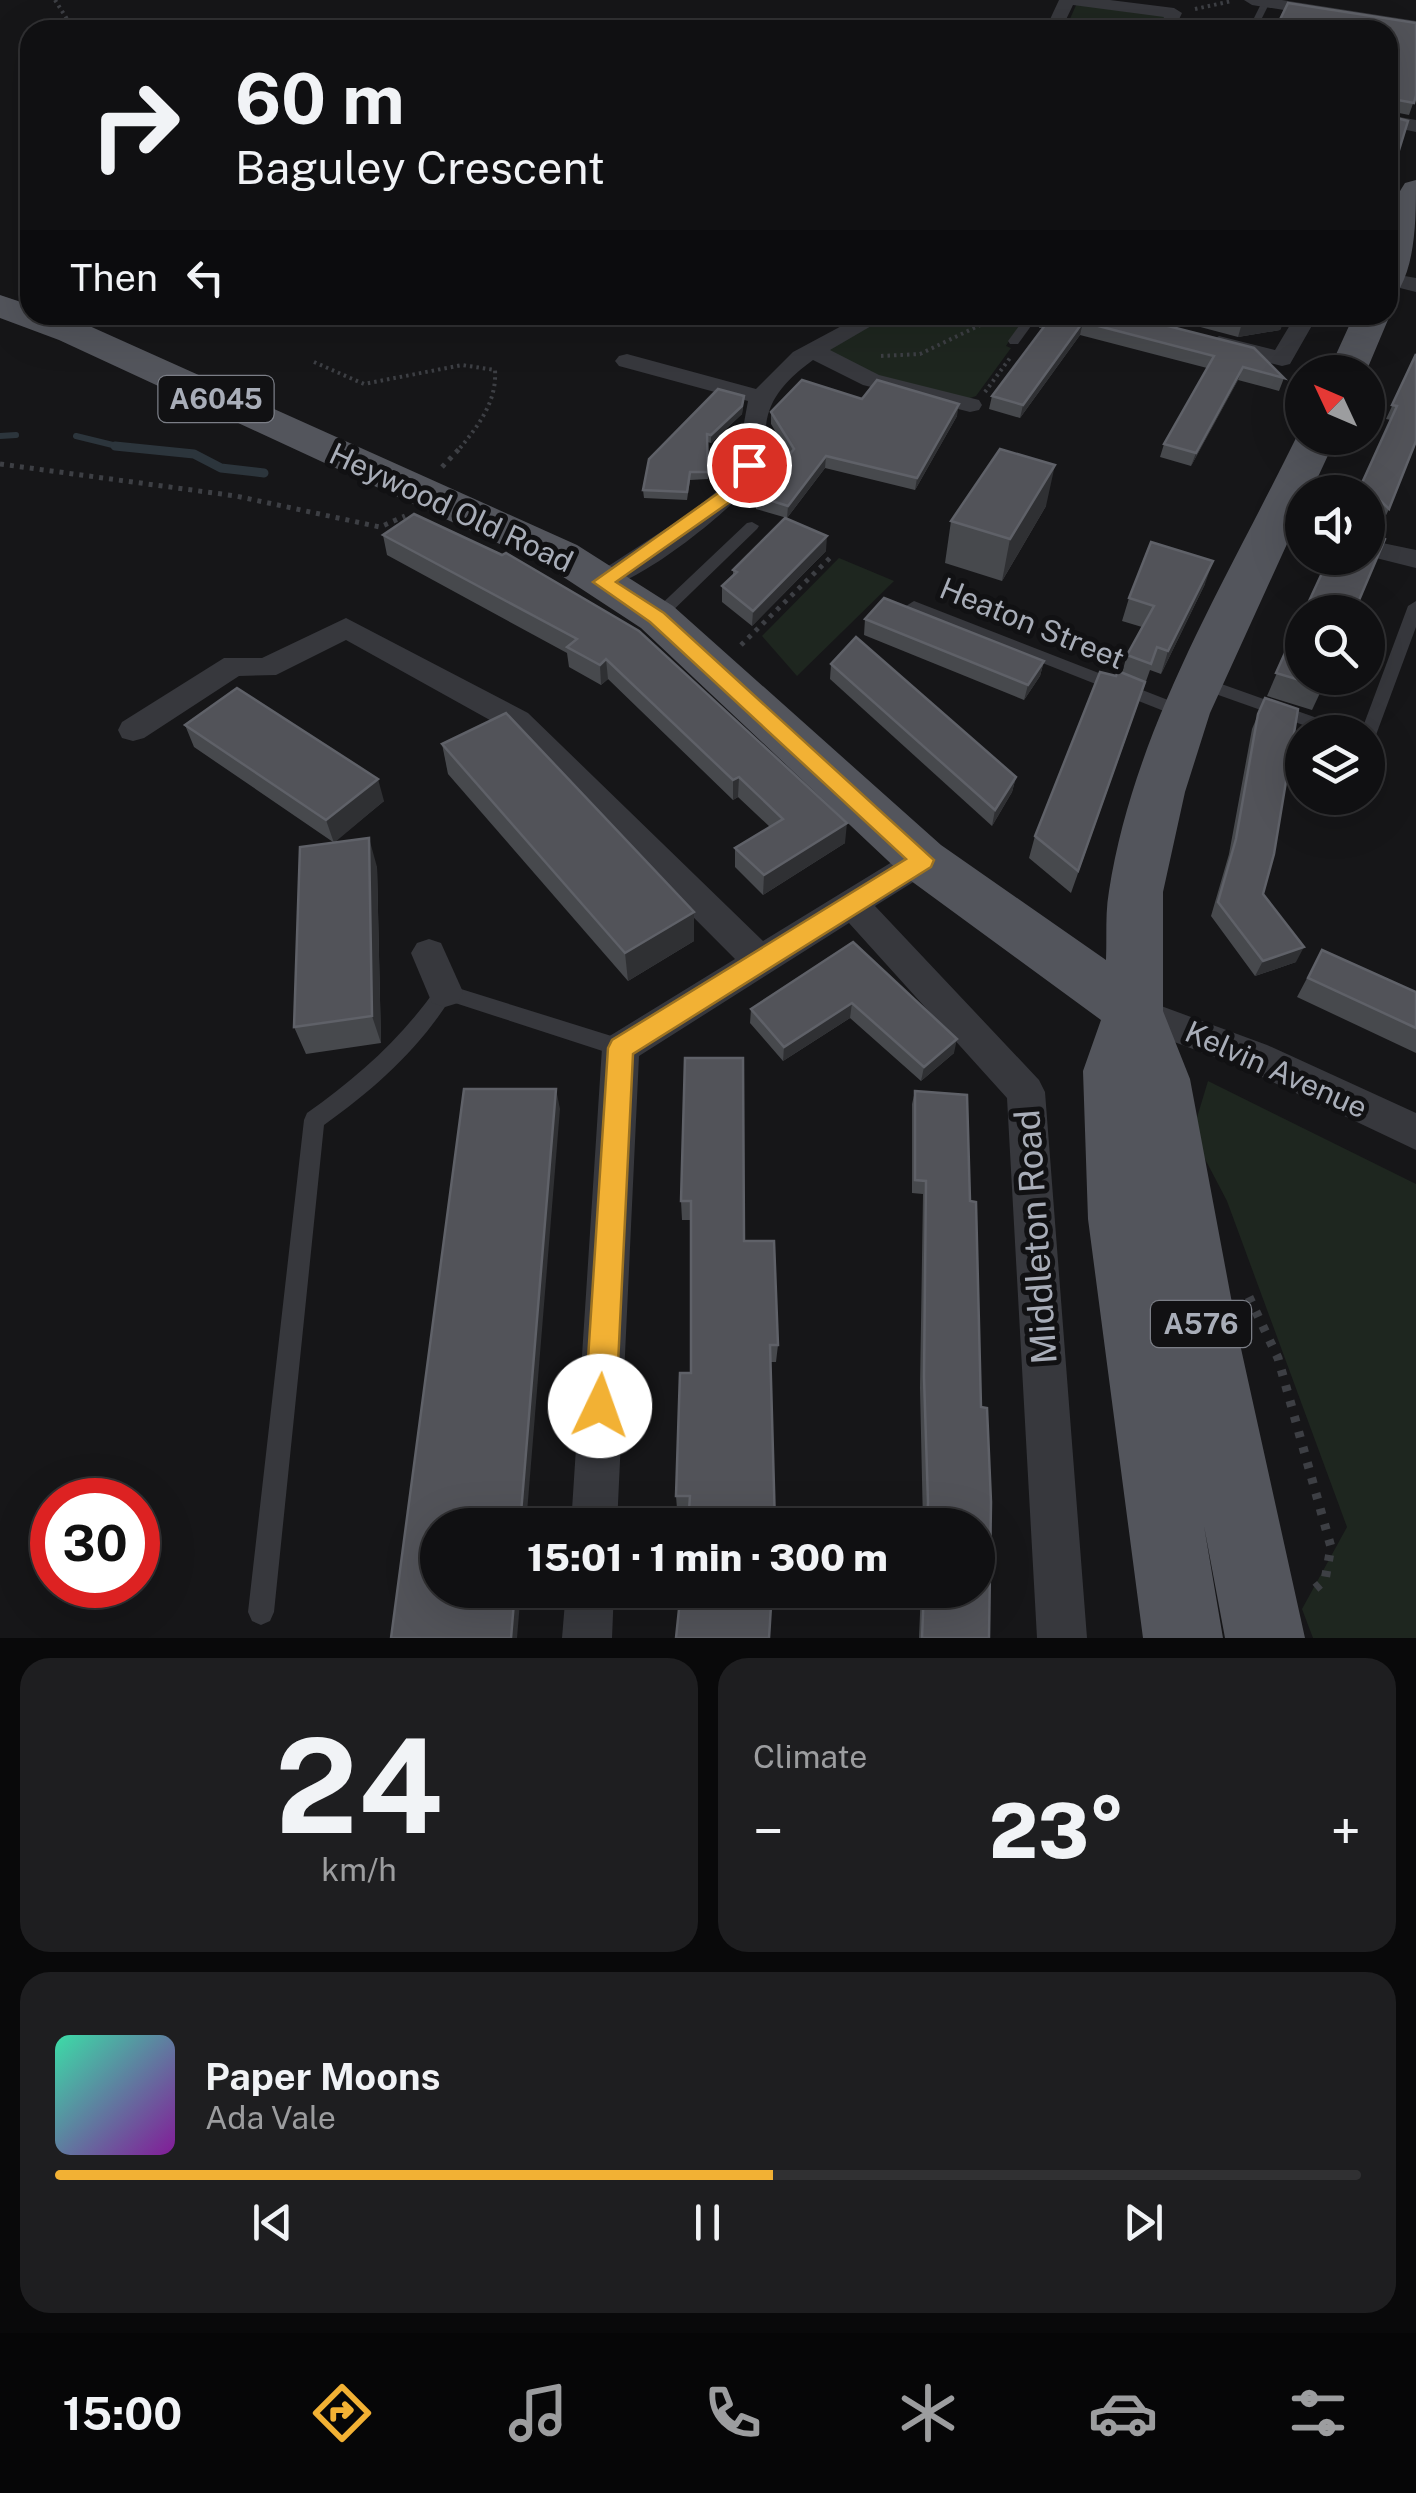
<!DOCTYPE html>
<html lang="en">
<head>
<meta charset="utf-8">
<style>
	:root { --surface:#101012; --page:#1e1e20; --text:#f1f3f6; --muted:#9c9d9f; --line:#303032; --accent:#f2b134 }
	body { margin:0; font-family:"Public Sans",sans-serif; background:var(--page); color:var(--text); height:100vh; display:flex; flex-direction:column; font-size:38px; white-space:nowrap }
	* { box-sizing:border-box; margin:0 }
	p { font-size:32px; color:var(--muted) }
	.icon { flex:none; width:55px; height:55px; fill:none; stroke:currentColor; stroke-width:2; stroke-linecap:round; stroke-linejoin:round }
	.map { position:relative; height:1638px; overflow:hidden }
	.drawer { display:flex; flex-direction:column; gap:20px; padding:20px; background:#09090a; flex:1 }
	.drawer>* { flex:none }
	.hud { position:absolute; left:20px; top:20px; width:1378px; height:305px; border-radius:30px; box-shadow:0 10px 40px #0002,0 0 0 2px var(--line); background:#101012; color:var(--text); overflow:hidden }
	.needle { width:65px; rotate:314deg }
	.tools { position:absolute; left:1285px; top:355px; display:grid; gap:20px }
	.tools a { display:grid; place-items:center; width:100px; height:100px; border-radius:50%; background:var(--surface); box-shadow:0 10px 40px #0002,0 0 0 2px var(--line); font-size:50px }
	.speed { position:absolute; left:30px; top:1478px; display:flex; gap:20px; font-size:50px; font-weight:700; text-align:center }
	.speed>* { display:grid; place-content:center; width:130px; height:130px; border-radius:50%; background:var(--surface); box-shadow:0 10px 40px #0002,0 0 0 2px var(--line); line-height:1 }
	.speed .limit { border:15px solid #d22; background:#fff; color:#111 }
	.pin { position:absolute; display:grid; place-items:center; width:85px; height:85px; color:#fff; margin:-42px; border:5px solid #fff; border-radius:50%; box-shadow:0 2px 10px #0007 }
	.me { position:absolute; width:110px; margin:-55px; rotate:3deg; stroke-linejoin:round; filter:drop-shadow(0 0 8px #0008) }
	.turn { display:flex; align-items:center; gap:35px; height:210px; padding:0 50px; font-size:45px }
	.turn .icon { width:130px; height:130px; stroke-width:2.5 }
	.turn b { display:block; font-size:70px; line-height:85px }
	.then { display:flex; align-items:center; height:95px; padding:0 50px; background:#0003; gap:20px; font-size:38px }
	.big { font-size:75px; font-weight:800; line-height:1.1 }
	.drawer .tile { flex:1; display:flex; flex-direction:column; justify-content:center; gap:15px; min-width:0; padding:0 35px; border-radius:30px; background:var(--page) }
	.drawer .dial { align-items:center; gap:0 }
	.dial b { font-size:130px; line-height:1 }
	.song { display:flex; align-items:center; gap:30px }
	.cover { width:120px; height:120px; border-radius:15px; background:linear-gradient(135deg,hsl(160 70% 55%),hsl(290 70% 35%)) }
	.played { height:10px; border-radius:5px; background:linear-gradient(90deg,var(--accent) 55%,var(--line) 55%) }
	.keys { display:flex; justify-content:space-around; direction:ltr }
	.heat { display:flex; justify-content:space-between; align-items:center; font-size:55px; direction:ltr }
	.drawer .tiles { flex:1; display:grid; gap:20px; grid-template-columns:1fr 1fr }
	.tile:last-child { grid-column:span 2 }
	.trip { position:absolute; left:420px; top:1508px; width:575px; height:100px; border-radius:50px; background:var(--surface); box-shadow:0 10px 40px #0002,0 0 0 2px var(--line); font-weight:800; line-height:100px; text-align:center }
	.dock { display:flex; height:160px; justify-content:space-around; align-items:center; background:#060607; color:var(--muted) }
	.dock .icon { width:70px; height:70px }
	.dock .selected { color:var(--accent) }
	.dock b { font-size:45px; color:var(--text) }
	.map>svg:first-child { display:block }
	.green { fill:#1e261f }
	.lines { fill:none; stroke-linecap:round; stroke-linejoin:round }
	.stream-far1 { stroke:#2c353c; stroke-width:6 }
	.stream { stroke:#2c353c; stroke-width:9 }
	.path-far2 { stroke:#3d3f44; stroke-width:4; stroke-dasharray:2.5 4; stroke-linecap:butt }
	.path-far1 { stroke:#3d3f44; stroke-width:5; stroke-dasharray:4 6; stroke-linecap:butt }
	.path { stroke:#3d3f44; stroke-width:9; stroke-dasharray:6 10; stroke-linecap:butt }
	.service { fill:#37383d; fill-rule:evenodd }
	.minor { fill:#37383d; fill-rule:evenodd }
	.primary { fill:#53555c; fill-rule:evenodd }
	.wall { fill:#47494d }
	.shaded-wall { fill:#2f3033 }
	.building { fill:#525359; stroke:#5f6168; stroke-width:2.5 }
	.route { fill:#f2b134; stroke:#9d7322; stroke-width:2.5 }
	.labels { text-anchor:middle; stroke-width:10; stroke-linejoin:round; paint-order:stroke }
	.shield { fill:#111113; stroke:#7b7e86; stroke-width:2.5 }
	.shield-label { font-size:28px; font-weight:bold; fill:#a8adb8 }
	.street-label { font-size:30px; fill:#a8adb8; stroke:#111113 }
	.near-street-label { font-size:35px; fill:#a8adb8; stroke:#111113 }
</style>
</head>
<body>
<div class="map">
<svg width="1416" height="1638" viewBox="0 0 1416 1638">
	<rect width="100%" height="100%" fill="#161618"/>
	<g class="green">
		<path d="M1077 3 1169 16 1161 30H1065Z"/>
		<path d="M891 315H1026L1006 346 1011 348 976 396 967 399 871 375 820 350Z"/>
		<path d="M839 558 894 581 797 676 762 636Z"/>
		<path d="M1208 1081 1416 1184V1638H1313L1302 1609 1347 1527 1227 1201 1192 1134Z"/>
	</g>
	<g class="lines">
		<g class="stream-far1">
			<path d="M0 436 16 435"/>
			<path d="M76 436 125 448"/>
		</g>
		<path class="stream" d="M115 446 194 454 221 468 264 473"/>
		<g class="path-far2">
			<path d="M55 0 74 30"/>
			<path d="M1195 9 1232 1"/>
			<path d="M881 356 920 354 1001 315"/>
			<path d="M314 362 364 384 462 365 495 370C497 401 479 425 460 448"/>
			<path d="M985 392 1010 358"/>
		</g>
		<g class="path-far1">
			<path d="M0 464 236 496 380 527 405 516"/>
			<path d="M442 467 462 446"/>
			<path d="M741 645 833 555"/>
		</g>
		<path class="path" d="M1249 1297 1278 1358 1331 1547 1325 1580 1310 1593"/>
		<g class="service">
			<path d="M1263 0 1270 2 1256 30H1248Z"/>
			<path d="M1027 315H1039L1018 344H1010L1008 341Z"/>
			<path d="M752 522 759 526 757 529 662 621H652L649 617 652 613 747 523Z"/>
			<path d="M914 601 1191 709 1193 713 1185 719 1179 717 909 610 906 606Z"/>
			<path d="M1416 601V627L1376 735 1368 741V732H1361L1408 606Z"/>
			<path d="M1199 676 1345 728 1347 732H1323L1193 686 1191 682Z"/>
			<path d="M445 984 621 1039 628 1042 631 1048 628 1054 621 1057 449 1001C416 1052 373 1090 324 1125L274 1612 270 1621 261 1625 252 1621 248 1612 304 1120 307 1113C358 1077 402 1038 438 986Z"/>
		</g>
		<g class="minor">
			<path d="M1059 0H1110L1174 8 1182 13 1174 30H1158L1164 17 1073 5 1061 30H1045Z"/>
			<path d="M1244 0H1282L1416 21V31L1252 5Z"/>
			<path d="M1388 115 1416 120V132L1388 126Z"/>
			<path d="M1388 273 1416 278V292L1388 285Z"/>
			<path d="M862 315H890L830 350 879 375 979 400 982 405 979 410 970 412 863 385 813 360C790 377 769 396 766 426 764 445 765 462 755 478 737 507 624 597 593 588L589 582 593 576 687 515 721 488 737 461 748 401 619 366 615 361 619 356 627 354 756 389 793 352Z"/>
			<path d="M1296 315H1318L1290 364 1282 366 1211 348 1208 343 1219 336 1275 350Z"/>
			<path d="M1273 518 1302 525V541L1264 532 1260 526Z"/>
			<path d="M1368 540 1416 550V568L1368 556Z"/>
			<path d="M346 618 528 713 763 941 910 851 922 847 934 851 939 860 934 869 875 906 1039 1080 1045 1092 1087 1638H1037L1007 1098 849 923 639 1056 617 1525H571L602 1048 608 1037 735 959 506 729 346 640 276 675 239 676 144 738 133 741 122 738 118 730 122 722 224 658H262Z"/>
			<path d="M429 939 441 943 463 992 458 1003 445 1007 432 1003 411 953 417 943Z"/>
			<path d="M1134 996 1267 1045 1416 1113V1150L1241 1067 1121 1022 1116 1011 1121 1000Z"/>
			<path d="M566 1590H614L612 1638H562Z"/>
		</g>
		<g class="primary">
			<path d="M1416 180C1416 216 1416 258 1400 288L1388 291C1388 255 1383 215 1405 183Z"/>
			<path d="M0 295 30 305V315H59L85 324 577 545 673 606 941 845 1106 960C1107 937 1105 913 1109 891 1134 729 1225 583 1296 438L1302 429V438H1336L1311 492H1302V511L1210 713 1185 792 1163 892V1011L1190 1079 1238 1335 1305 1638H1225L1204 1526 1223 1638H1143L1088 1219 1083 1071 1101 1020 903 875 641 628 545 565 59 340 0 318Z"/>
			<path d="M1388 311 1390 315 1366 372H1328L1354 315H1388Z"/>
		</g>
	</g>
	<g class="wall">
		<path d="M1388 30 1416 95 1409 115 1389 111Z"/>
		<path d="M1042 315H1125L1284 378 1279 391 1238 380 1191 466 1160 457 1164 444 1207 368 1080 335 1020 418 989 409 992 396 1043 328H1039Z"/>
		<path d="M1155 315H1287L1280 330 1238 337Z"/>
		<path d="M1416 354 1389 509 1382 524 1368 509V492H1358L1391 420 1386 419Z"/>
		<path d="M744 396 742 414 711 443 707 442 708 479 690 480 687 500 644 498 643 490Z"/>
		<path d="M862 399 957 416 915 490 825 468 787 518 756 509V496L789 455 771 424V412Z"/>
		<path d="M1046 506 1002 581 945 563 951 521Z"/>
		<path d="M383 535 502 555 845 843 763 895 735 867V848L770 827 738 797 733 800 608 679 601 685 569 667 567 653 387 555Z"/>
		<path d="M826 551 752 626 722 602V586L733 576V570Z"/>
		<path d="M1205 584 1161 674 1150 670 1071 893 1029 858 1035 836 1116 676 1122 673 1127 655 1142 627 1122 621 1129 598Z"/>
		<path d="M1302 615 1327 678 1312 710 1267 696Z"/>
		<path d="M865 619 1044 661 1040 676 1024 700 864 635Z"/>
		<path d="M831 664 1016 777 1012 792 992 826 830 679Z"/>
		<path d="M1265 698 1263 894 1296 962 1255 976 1211 916 1229 854 1252 729Z"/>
		<path d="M185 725 384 801 334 842 377 867 381 1043 306 1054 294 1027 333 842 194 747Z"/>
		<path d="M442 744 694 912V941L628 981 448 774Z"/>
		<path d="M853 942 954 1053 921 1081 850 1018 783 1061 750 1023 751 1009Z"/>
		<path d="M1322 950 1416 992V1053L1297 997Z"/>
		<path d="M685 1058 778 1345 776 1362H771L689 1510 677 1509 676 1496 691 1373V1220H682L681 1201Z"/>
		<path d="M915 1091 970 1201 981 1407 989 1638H919L921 1590H978V1525H923L920 1388 923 1194 912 1193V1104Z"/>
	</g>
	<g class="shaded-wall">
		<path d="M1287 315 1280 330 1238 337 1242 323Z"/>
		<path d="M1083 322 1080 335 1020 418 1023 405Z"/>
		<path d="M1243 367 1238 380 1191 466 1196 453Z"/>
		<path d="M744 396 742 414 711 443V435Z"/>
		<path d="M959 404 957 416 915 490 917 478Z"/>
		<path d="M826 456 825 468 787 518 788 506Z"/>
		<path d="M1055 465 1046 506 1002 581 1010 539Z"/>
		<path d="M827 536 826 551 752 626 753 611Z"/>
		<path d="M1213 561 1205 584 1161 674 1168 651Z"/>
		<path d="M606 659 608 679 601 685 600 665Z"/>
		<path d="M1044 661 1040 676 1024 700 1028 685Z"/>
		<path d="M739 777 738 797 733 800V780Z"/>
		<path d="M1016 777 1012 792 992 826 995 810Z"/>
		<path d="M378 779 384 801 334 843 326 820Z"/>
		<path d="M847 823 845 843 763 895 764 875Z"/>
		<path d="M369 838 377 867 381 1043 372 1016Z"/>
		<path d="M694 912V941L628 981 625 953Z"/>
		<path d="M1304 947 1296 962 1255 976 1263 961Z"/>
		<path d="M852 1003 850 1018 783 1061 784 1047Z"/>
		<path d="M957 1039 954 1053 921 1081 924 1067Z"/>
		<path d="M556 1089 560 1109 526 1525H520Z"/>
		<path d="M515 1590H521L517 1638H511Z"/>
	</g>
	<g class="building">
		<path d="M1288 3 1416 23V95L1414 103 1393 99 1388 103 1389 116 1408 121 1388 186V30H1275Z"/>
		<path d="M1045 315H1125L1254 348 1284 378 1243 367 1196 453 1164 444 1214 356 1083 322 1023 405 992 396 1052 316Z"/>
		<path d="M1209 315H1285L1284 317 1242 323Z"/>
		<path d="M1416 354V441L1389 509 1362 483 1397 406 1392 405Z"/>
		<path d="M802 380 862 399 877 380 959 404 917 478 826 456 788 506 756 496 794 449 771 412Z"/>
		<path d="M718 389 744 396 742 406 711 435 707 434 708 472H690L687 492 643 490 649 459Z"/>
		<path d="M1000 449 1055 465 1010 539 951 521Z"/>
		<path d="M414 514 502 555 506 553 639 631 847 823 764 875 735 848 783 819 739 777 733 780 606 659 600 665 567 647 577 639 383 535Z"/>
		<path d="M785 518 827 536 753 611 722 586 737 572 733 570Z"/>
		<path d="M1368 530 1385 539 1354 612H1304L1329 558H1368Z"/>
		<path d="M1151 542 1213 561 1168 651 1157 647 1151 664 1127 655 1154 606 1129 598Z"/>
		<path d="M884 598 1044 661 1028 685 865 619Z"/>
		<path d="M1302 615V678H1327L1323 687 1276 673Z"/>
		<path d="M856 637 1016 777 995 810 831 664Z"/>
		<path d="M1118 671 1145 682 1078 871 1035 836 1100 672 1116 676Z"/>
		<path d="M237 688 378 779 326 820 185 725Z"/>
		<path d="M1265 698 1298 709 1274 854 1263 894 1304 947 1263 961 1218 902 1236 839 1258 714Z"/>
		<path d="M506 713 694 912 625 953 442 744Z"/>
		<path d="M369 838 372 1016 294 1027 300 847Z"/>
		<path d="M853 942 957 1039 924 1067 852 1003 784 1047 751 1009Z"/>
		<path d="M1322 950 1416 992V1028L1308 978Z"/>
		<path d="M685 1058H743L744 1241H774L778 1345H770L775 1525H688L690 1496H676L680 1373H691V1201H681Z"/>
		<path d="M464 1089H556L520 1525H438V1590H515L511 1638H391Z"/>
		<path d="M915 1091 967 1095 970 1201 976 1202 981 1407 987 1408 991 1502 989 1638H922L924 1590H978V1525H927L928 1502 924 1377 926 1181 915 1180Z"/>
		<path d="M681 1590H772L769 1638H676Z"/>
	</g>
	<path class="route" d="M749 460 758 465 734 499 616 582 664 613 934 860 931 867 633 1054 616 1406 611 1417 600 1421 590 1417 585 1406 608 1048 612 1040 906 859 650 622 593 582 721 491 743 461Z"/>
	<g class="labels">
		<g class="shield">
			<rect x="158.5" y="376" width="115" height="46" rx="8"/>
			<rect x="1151" y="1301" width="100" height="46" rx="8"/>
		</g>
		<g class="shield-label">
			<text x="216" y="409">A6045</text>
			<text x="1201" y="1334">A576</text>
		</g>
		<g class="street-label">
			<text transform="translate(451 508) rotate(25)" y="10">Heywood Old Road</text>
			<text transform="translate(1032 624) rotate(22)" y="10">Heaton Street</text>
			<text transform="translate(1276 1070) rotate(24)" y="10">Kelvin Avenue</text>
		</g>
		<g class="near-street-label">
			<text transform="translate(1036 1237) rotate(-94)" y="12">Middleton Road</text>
		</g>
	</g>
</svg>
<div class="tools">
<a><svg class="needle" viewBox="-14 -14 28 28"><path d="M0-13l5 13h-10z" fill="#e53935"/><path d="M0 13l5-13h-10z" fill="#9c9d9f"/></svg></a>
<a><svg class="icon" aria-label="sound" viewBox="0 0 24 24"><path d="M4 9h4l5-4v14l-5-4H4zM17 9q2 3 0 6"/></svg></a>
<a><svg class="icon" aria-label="search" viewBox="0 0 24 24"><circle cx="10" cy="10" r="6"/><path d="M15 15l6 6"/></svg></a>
<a><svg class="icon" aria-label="layers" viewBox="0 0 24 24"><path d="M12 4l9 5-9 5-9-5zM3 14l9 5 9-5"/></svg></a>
</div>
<div class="speed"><div class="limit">30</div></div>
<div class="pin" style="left:749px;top:465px;background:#d93025"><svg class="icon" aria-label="arrive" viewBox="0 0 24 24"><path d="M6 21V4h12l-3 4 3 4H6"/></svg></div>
<svg class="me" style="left:600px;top:1406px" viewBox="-20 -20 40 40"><circle r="19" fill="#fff"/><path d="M0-13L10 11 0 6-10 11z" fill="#f2b134"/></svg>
<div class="trip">15:01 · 1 min · 300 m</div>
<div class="hud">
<div class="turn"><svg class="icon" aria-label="right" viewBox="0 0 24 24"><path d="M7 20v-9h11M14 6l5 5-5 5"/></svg><div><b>60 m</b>Baguley Crescent</div></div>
<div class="then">Then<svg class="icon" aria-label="left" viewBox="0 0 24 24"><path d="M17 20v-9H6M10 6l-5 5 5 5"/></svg></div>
</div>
</div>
<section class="drawer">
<div class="tiles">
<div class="tile dial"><b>24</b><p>km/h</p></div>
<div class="tile"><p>Climate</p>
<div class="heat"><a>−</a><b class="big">23°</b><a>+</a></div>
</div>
<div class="tile">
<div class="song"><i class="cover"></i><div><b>Paper Moons</b><p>Ada Vale</p></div></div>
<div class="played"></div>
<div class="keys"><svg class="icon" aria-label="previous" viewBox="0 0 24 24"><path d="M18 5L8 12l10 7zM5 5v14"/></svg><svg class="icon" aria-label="pause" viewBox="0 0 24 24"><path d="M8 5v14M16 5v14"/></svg><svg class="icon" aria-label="next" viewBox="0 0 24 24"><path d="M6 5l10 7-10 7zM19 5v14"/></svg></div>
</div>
</div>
</section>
<nav class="dock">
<b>15:00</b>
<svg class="icon selected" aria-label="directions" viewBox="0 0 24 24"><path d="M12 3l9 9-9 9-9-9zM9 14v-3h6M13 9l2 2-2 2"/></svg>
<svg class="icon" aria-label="music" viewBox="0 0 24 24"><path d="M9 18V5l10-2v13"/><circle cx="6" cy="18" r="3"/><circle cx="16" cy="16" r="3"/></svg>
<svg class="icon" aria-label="phone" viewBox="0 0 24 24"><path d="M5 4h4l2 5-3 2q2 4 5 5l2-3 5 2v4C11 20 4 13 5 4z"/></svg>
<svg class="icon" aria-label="climate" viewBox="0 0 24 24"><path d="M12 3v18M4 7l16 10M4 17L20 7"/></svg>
<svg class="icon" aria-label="car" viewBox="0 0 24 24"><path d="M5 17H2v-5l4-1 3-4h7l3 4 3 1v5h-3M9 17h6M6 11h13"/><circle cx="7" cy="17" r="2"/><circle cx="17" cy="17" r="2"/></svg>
<svg class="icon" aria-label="filters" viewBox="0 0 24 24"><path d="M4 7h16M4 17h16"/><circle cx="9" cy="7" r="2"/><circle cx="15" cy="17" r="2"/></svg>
</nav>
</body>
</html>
